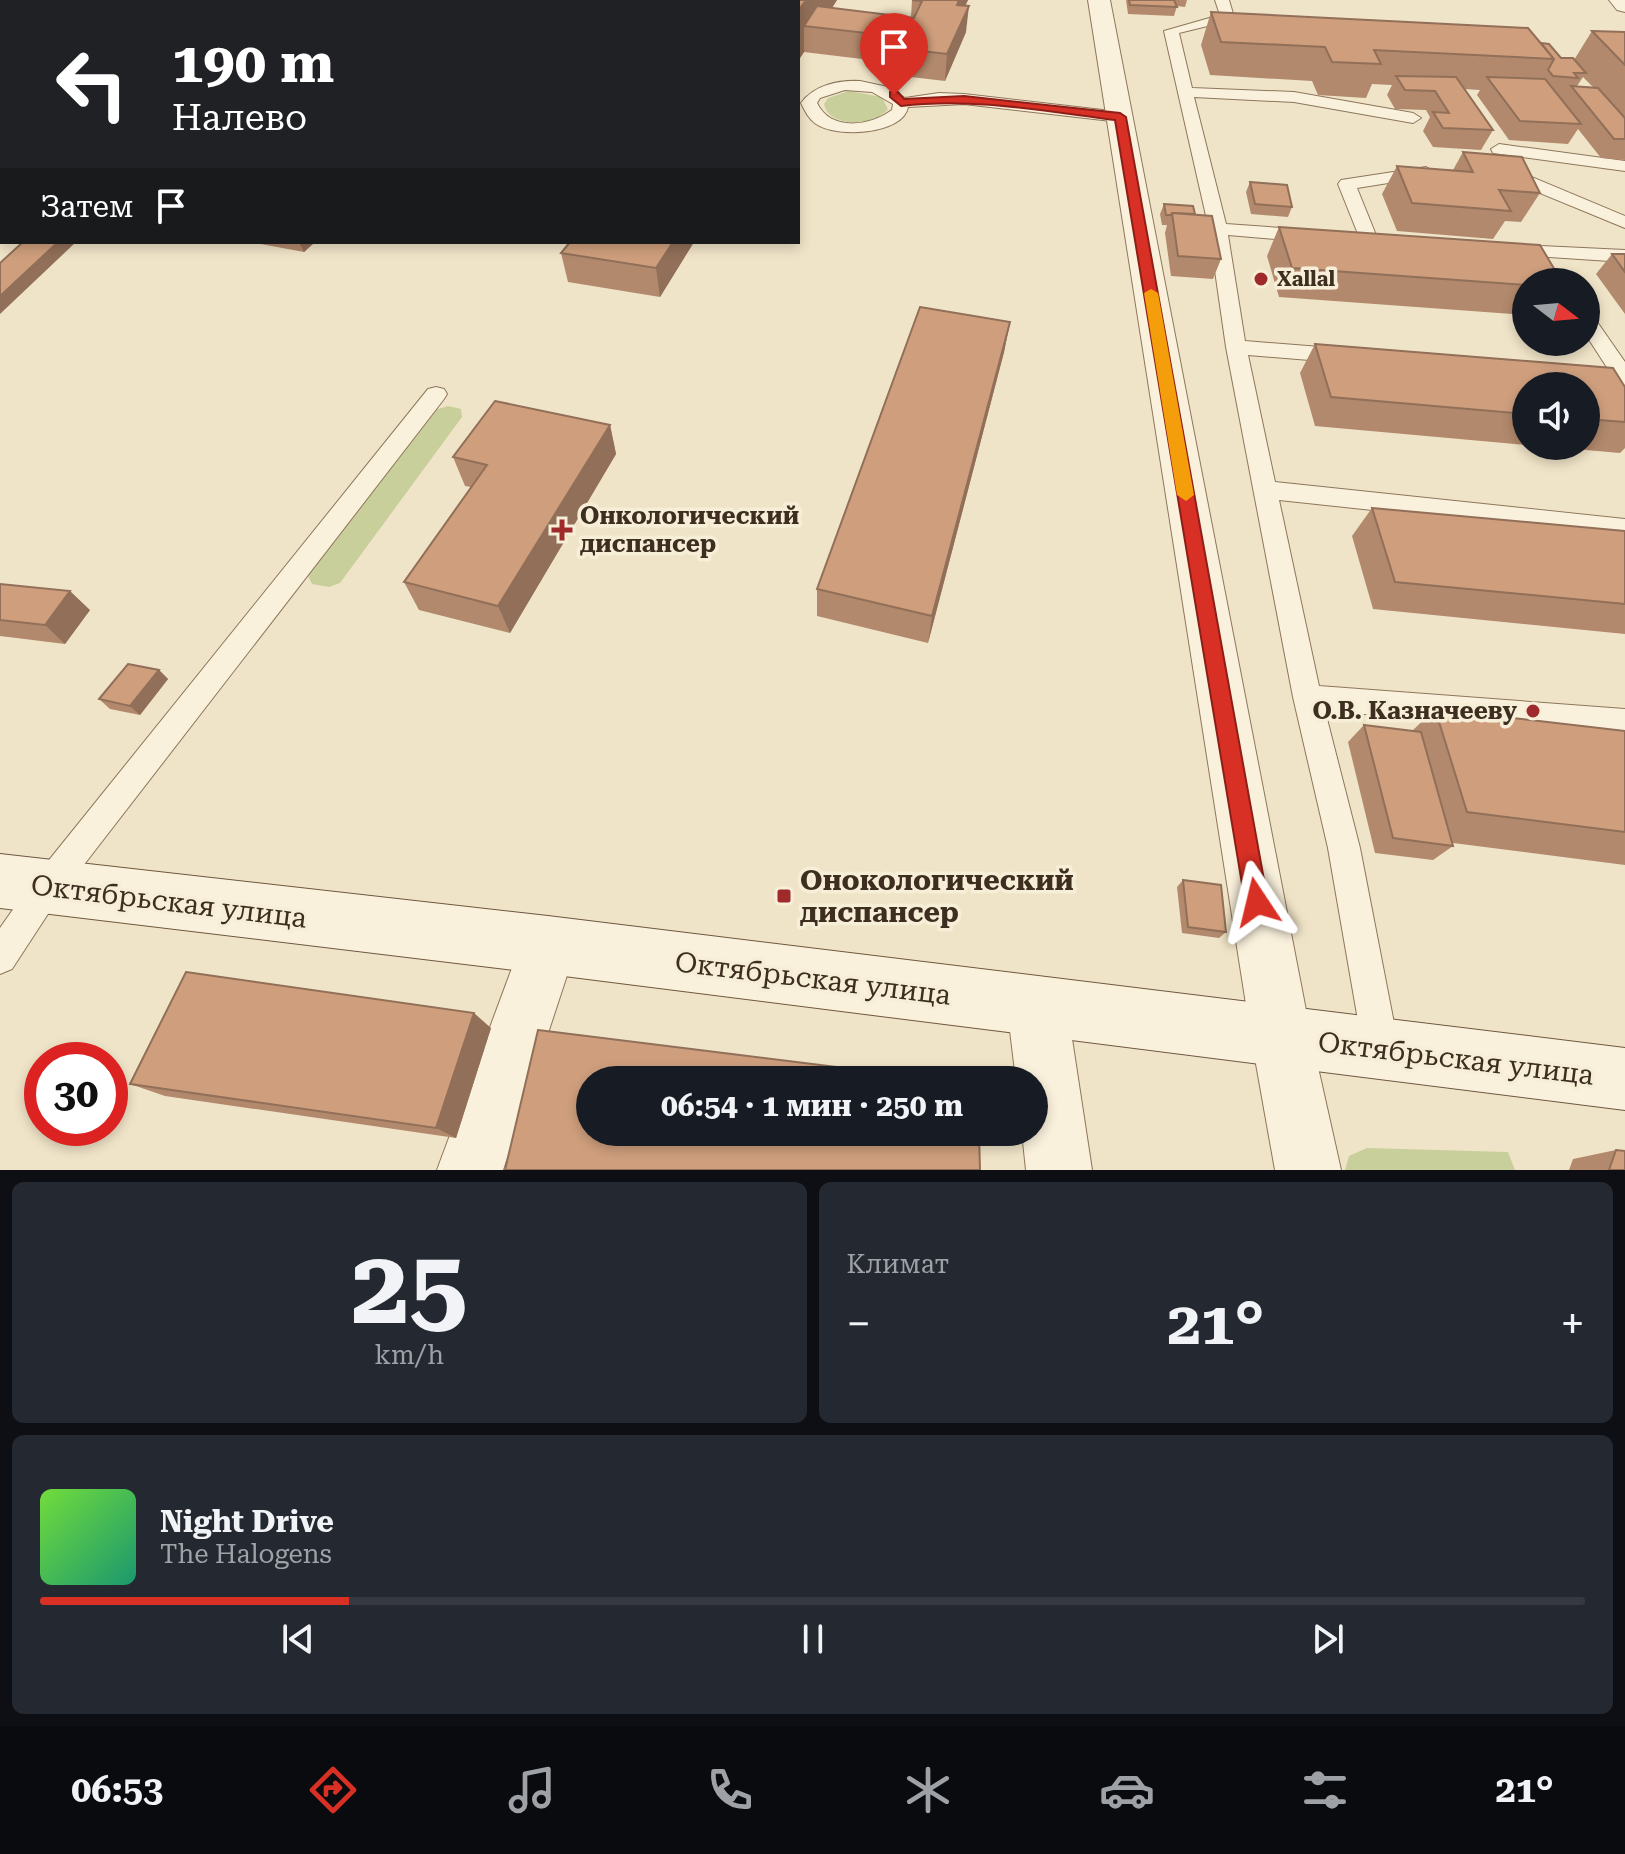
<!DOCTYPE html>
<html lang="ru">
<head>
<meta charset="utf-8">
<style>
	:root { --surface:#171b24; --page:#242831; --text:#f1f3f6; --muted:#9ea1a6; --line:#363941; --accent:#d93025 }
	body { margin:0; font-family:"Roboto Serif",serif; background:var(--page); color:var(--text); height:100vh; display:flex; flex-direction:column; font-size:30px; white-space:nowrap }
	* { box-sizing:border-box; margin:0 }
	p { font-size:26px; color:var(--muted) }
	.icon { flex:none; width:44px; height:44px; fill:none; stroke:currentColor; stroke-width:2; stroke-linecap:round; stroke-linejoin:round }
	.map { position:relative; height:1170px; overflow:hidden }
	.details { display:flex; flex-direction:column; gap:12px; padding:12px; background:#0d0f14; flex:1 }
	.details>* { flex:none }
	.guide { position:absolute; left:0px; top:0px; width:800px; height:244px; box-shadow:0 4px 12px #0003; background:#202124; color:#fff; overflow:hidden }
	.needle { width:52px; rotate:106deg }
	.buttons { position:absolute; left:1512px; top:268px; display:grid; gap:16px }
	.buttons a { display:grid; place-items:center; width:88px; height:88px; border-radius:50%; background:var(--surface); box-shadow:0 4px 12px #0003; font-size:40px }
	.speed { position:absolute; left:24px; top:1042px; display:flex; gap:16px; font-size:40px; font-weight:700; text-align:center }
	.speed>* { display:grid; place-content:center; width:104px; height:104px; border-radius:50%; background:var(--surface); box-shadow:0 4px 12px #0003; line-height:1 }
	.speed .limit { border:12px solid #d22; background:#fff; color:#111 }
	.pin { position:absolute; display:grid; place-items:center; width:68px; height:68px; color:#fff; margin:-82px -34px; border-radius:50% 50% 50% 0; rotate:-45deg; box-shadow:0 0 8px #0007 }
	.pin .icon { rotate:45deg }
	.me { position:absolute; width:88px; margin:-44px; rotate:350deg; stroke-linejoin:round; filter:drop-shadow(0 0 6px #0008) }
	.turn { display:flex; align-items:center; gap:28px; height:168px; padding:0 40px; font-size:36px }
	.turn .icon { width:104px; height:104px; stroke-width:2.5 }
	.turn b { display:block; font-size:56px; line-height:68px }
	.then { display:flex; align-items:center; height:76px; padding:0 40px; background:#0003; gap:16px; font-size:30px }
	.big { font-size:60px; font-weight:700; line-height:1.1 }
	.details .widget { flex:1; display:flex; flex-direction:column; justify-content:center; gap:12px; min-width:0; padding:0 28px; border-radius:12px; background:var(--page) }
	.details .dial { align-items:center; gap:0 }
	.dial b { font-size:104px; line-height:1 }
	.song { display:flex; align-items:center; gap:24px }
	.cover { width:96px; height:96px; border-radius:12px; background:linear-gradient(135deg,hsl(100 70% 55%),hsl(160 70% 35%)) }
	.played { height:8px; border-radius:4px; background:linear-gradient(90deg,var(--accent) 20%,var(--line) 20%) }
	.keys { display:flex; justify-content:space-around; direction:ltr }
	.heat { display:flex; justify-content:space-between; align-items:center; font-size:44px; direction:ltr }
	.details .tiles { flex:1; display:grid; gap:12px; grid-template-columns:1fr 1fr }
	.widget:last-child { grid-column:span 2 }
	.trip { position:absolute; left:576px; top:1066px; width:472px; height:80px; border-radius:40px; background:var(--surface); box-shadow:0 4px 12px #0003; font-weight:700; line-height:80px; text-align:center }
	.tab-bar { display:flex; height:128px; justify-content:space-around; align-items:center; background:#090b0e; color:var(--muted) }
	.tab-bar .icon { width:56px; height:56px }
	.tab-bar .active { color:var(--accent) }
	.tab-bar b { font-size:36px; color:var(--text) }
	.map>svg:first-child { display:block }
	.green { fill:#c9cf9b }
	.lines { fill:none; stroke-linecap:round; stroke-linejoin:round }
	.service-casing { stroke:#8d765c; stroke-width:2 }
	.minor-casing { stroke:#8d765c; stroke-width:2 }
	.secondary-casing { stroke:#6f573f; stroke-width:2 }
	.service { fill:#faf1dc; fill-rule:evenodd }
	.minor { fill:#faf1dc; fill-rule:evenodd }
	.secondary { fill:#faf1dc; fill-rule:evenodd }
	.wall { fill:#b2896c; fill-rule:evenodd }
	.shaded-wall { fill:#916f58 }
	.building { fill:#cf9f7d; stroke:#916f58; stroke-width:2 }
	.route { fill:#d93025; stroke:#8d1f18; stroke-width:2 }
	.slow { fill:#f59e0b }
	.poi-dot { fill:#9e2a2b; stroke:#f7eed8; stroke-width:3 }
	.labels { text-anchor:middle; stroke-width:7; stroke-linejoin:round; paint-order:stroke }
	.far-poi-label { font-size:20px; font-weight:bold; fill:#3d2e20; stroke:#f7eed8; text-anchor:start }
	.poi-label { font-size:24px; font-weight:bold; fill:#3d2e20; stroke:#f7eed8; text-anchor:start }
	.near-poi-label { font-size:28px; font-weight:bold; fill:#3d2e20; stroke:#f7eed8; text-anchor:start }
	.near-street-label { font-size:28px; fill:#3d2e20; stroke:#f7eed8 }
</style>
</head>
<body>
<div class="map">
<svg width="1625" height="1170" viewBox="0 0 1625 1170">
	<rect width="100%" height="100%" fill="#f0e4c8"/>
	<g class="green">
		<path d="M849 91 882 97 888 109C875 126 829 129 824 104L828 98Z"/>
		<path d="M448 406 461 409 462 417 340 583 329 587 312 584 308 576 435 410Z"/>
		<path d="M1367 1148 1508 1152 1515 1170H1345L1349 1156Z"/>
	</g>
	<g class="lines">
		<defs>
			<g id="service">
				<path d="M139 0H155L137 2Z"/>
				<path d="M1215 0H1229L1234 17 1232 20 1179 33 1192 88 1294 92 1413 113 1421 118 1413 123 1294 102 1194 97 1226 224 1310 230 1319 236 1310 242 1228 235 1245 341 1346 349 1357 356 1346 363 1248 355 1275 482 1625 519V537L1279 500 1319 686 1625 709V735L1325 711 1360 848 1399 1049 1394 1062 1381 1067 1368 1062 1363 1049 1328 848 1293 697 1226 347 1209 229 1164 31 1220 15Z"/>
				<path d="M860 81 888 87 905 98 939 93 964 94 1120 112 1128 117 1120 122 964 104 908 107C903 135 836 138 816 124 808 118 805 111 801 103 814 85 838 80 860 81ZM845 90 872 92 893 104 892 110C870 126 831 132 817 103L820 98Z"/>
				<path d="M1499 144 1625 161V171L1493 153 1491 149Z"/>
				<path d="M1426 167 1435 172 1432 176 1357 188 1378 240 1369 246 1362 244 1338 184 1341 180Z"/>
				<path d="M1501 171 1522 173 1625 216V228L1513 182 1495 180 1492 176 1495 172Z"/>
				<path d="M0 178H2L0 189Z"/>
				<path d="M1541 246 1625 250V262L1534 256 1532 252 1534 248Z"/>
				<path d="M1586 314 1593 316 1625 362V385L1617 383 1586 335Z"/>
				<path d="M436 387 444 389 447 394 444 399 59 897 12 969 0 974V928L37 875 428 389Z"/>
			</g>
			<g id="minor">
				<path d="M1088 0H1110L1311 1036 1341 1170H1275L1251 1036Z"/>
				<path d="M1609 0H1625V12L1617 10Z"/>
				<path d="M548 916 568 925 577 945 503 1170H437L528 925Z"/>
				<path d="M1037 976 1058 985 1067 1006 1092 1170H1026L1022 1132H1034V1080H1016L1007 1006 1016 985Z"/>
			</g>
			<path id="secondary" d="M0 854 548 916 1625 1048V1110L548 974 0 908Z"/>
		</defs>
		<use href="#service" class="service-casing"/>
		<use href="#minor" class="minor-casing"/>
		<use href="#secondary" class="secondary-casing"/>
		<use href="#service" class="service"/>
		<use href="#minor" class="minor"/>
		<use href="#secondary" class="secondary"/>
	</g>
	<g class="wall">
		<path d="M0 0 2 2V153L0 154Z"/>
		<path d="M745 0H837L832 8 911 17 912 0H968L965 6 966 32 945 81 894 75 895 63 804 52 798 61V2Z"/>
		<path d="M1126 0H1187L1185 7 1177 6 1174 16 1128 14Z"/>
		<path d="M1211 12 1541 43 1561 58 1574 60 1592 31 1625 32V160L1601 158 1578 129 1568 144 1509 140 1477 95 1480 90 1464 89 1493 130 1481 150 1433 147 1423 131 1430 117 1426 110 1395 109 1387 95 1392 85 1372 84 1366 98 1318 95 1312 81 1210 75 1201 45ZM1583 77 1593 87 1577 86Z"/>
		<path d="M1463 152 1540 193 1521 222 1505 221 1493 239 1397 231 1382 194 1397 166 1453 170Z"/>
		<path d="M1250 182 1292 207 1288 217 1251 214 1246 192Z"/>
		<path d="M1164 204 1195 214 1221 259 1213 279 1171 276 1165 233 1167 225H1162L1160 214Z"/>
		<path d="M1279 227 1526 282V315L1279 297 1267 256Z"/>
		<path d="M250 242H315L304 252Z"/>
		<path d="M570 242H694L660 297 568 282 561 253Z"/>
		<path d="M1612 254H1625V314L1596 274Z"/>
		<path d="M1010 322 1004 352 928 643 817 616V589Z"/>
		<path d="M1315 344 1625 387V448L1620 453 1540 446H1586V386H1526V445L1315 426 1300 373Z"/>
		<path d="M610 425 616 454 510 633 419 610 404 582 471 487 465 486 453 457Z"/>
		<path d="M1372 508 1625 531V634L1373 609 1352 536Z"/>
		<path d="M0 584 90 610 65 644 0 636Z"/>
		<path d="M159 670 168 679 140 715 110 709 99 699Z"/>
		<path d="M1435 709 1625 731V865L1453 843V846L1433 860 1375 853 1348 742 1364 725 1412 731Z"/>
		<path d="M1183 880 1226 932 1219 938 1182 933 1177 887Z"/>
		<path d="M491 1028 456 1138 165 1096 130 1084Z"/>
		<path d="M1616 1150 1625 1170H1569L1573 1159Z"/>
	</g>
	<g class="shaded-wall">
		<path d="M0 0H121L118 2H2V37L0 34Z"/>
		<path d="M307 0H320L318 2H305Z"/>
		<path d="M806 0H837L819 28 804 26V52L798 61V11Z"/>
		<path d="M959 0H968L954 30 957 5Z"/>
		<path d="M969 6 966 32 945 81 947 54Z"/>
		<path d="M2 82V153L0 154V83Z"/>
		<path d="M58 242H76L0 314V296Z"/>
		<path d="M299 242H315L304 252Z"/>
		<path d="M673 242H694L660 297 656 268Z"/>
		<path d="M1010 322 1004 352 928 643 932 616Z"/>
		<path d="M610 425 616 454 510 633 498 606Z"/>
		<path d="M70 591 90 610 65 644 45 625Z"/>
		<path d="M159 670 168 679 140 715 130 706Z"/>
		<path d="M474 1013 491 1028 456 1138 436 1128Z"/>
	</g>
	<g class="building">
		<path d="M281 0H307L305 2H278Z"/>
		<path d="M745 0H806L798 11V2H743Z"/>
		<path d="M912 0H959L957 5 969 6 947 54 896 48 902 37 804 26 817 6 914 18 922 1Z"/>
		<path d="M1129 0H1174L1177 7 1130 5Z"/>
		<path d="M1211 12 1528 28 1554 59 1374 50 1381 64 1332 62 1325 47 1221 42Z"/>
		<path d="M1592 31 1625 32V65Z"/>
		<path d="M1541 43 1549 44 1561 58H1573L1586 73H1574L1578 78 1553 76 1548 70 1554 59Z"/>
		<path d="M2 48V82L0 83V49Z"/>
		<path d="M1396 76 1456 77 1493 130 1443 128 1433 112 1449 113 1435 91 1405 90Z"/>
		<path d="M1487 77 1545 79 1581 124 1520 121Z"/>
		<path d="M1571 86 1598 88 1625 118V139H1614Z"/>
		<path d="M1463 152 1522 157 1540 193 1499 190 1511 211 1412 203 1397 166 1473 172Z"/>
		<path d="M1250 182 1287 185 1292 207 1255 204Z"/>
		<path d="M1164 204 1193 206 1195 214 1172 213 1171 215H1166Z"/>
		<path d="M1172 213 1212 216 1221 259 1178 256Z"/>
		<path d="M1279 227 1540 245 1562 282H1526V285L1292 268Z"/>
		<path d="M23 242H58L0 296V263Z"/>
		<path d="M570 242H673L656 268 561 253Z"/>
		<path d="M1612 254H1625V272Z"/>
		<path d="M920 307 1010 322 932 616 817 589Z"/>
		<path d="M1315 344 1613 368 1625 387V422L1586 419V386H1526V414L1331 397Z"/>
		<path d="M495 401 610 425 498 606 404 582 487 465 453 457Z"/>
		<path d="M1372 508 1625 531V604L1395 582Z"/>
		<path d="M0 584 70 591 45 625 0 620Z"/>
		<path d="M128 664 159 670 130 706 99 699Z"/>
		<path d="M1435 709 1625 731V832L1467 812Z"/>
		<path d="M1364 725 1421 732 1453 846 1393 838Z"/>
		<path d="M1183 880 1221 885 1226 932 1188 927Z"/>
		<path d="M186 972 474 1013 436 1128 130 1084Z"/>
		<path d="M538 1030 941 1080H590V1132H979L980 1170H505Z"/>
		<path d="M1616 1150 1625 1151V1170H1609Z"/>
	</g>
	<path class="route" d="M890 92H898L904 99 964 96 1120 113 1126 117 1268 902 1265 910 1257 913 1248 910 1245 902 1115 120C1044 111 972 97 901 106L890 97Z"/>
	<path class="slow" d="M1151 289 1158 293 1194 495 1186 501 1177 495 1144 293Z"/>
	<g class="poi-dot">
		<circle cx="1261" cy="279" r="8"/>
		<path d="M558 518h8v8h8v8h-8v8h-8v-8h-8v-8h8z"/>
		<circle cx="1533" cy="711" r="8"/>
		<rect x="776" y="888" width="16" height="16" rx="4"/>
	</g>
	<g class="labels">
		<g class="far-poi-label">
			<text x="1277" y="286">Xallal</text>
		</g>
		<g class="poi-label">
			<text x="580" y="524">Онкологический<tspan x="580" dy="28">диспансер</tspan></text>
			<text x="1517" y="719" text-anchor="end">О.В. Казначееву</text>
		</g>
		<g class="near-poi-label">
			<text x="800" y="890">Онокологический<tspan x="800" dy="32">диспансер</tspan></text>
		</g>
		<g class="near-street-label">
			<text transform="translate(169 901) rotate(7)" y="10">Октябрьская улица</text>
			<text transform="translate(813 978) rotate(7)" y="10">Октябрьская улица</text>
			<text transform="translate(1456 1058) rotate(7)" y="10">Октябрьская улица</text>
		</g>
	</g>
</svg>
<div class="buttons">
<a><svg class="needle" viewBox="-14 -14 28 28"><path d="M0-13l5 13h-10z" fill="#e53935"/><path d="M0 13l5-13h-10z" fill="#9ea1a6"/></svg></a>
<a><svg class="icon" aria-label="sound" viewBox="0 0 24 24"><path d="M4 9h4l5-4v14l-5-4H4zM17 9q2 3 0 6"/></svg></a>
</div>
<div class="speed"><div class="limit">30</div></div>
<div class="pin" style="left:894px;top:95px;background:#d93025"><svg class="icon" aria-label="arrive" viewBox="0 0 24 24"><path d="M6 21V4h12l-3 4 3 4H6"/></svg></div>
<svg class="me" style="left:1257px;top:902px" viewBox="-20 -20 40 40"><path d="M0-17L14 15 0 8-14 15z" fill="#d93025" stroke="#fff" stroke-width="4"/></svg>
<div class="trip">06:54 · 1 мин · 250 m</div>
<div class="guide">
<div class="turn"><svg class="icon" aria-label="left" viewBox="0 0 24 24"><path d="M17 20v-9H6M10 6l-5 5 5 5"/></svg><div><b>190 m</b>Налево</div></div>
<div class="then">Затем<svg class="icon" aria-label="arrive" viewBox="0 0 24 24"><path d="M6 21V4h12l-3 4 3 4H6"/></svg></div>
</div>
</div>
<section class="details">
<div class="tiles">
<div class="widget dial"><b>25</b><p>km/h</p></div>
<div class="widget"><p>Климат</p>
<div class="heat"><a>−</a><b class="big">21°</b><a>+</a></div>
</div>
<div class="widget">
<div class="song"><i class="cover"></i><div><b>Night Drive</b><p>The Halogens</p></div></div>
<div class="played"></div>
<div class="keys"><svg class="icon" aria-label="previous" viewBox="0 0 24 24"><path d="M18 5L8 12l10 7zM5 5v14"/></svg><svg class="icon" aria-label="pause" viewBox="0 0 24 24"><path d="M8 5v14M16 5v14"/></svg><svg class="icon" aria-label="next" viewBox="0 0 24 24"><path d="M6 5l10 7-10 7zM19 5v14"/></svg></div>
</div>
</div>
</section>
<nav class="tab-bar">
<b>06:53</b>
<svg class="icon active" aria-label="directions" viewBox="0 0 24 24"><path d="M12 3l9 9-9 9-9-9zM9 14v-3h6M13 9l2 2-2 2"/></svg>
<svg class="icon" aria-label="music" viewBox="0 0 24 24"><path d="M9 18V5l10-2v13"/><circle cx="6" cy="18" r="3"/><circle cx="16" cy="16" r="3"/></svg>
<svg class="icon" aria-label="phone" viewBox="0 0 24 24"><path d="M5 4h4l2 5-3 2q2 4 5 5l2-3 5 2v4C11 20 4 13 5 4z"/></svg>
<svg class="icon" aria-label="climate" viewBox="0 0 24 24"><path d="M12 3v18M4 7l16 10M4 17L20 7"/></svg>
<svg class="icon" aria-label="car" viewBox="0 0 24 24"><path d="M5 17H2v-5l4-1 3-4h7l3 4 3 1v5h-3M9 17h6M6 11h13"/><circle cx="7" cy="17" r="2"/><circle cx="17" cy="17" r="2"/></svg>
<svg class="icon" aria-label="filters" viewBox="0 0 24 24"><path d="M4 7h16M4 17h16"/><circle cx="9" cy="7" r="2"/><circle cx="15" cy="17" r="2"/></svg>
<b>21°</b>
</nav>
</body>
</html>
